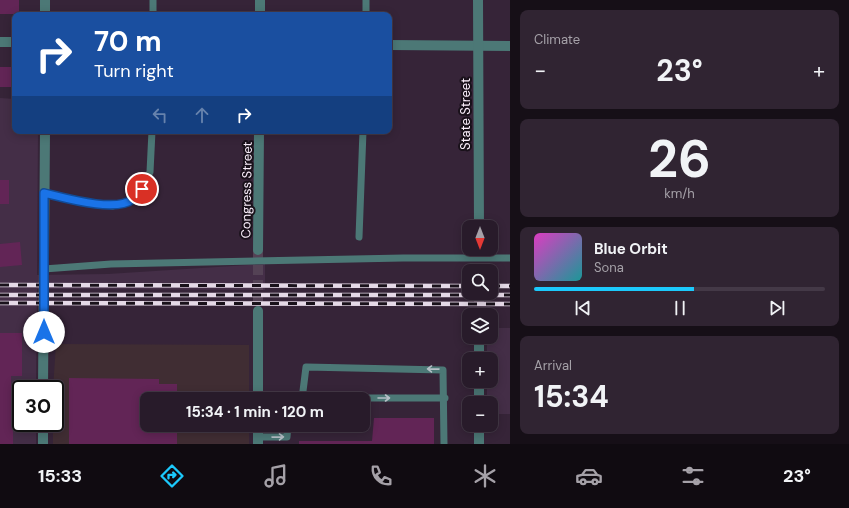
<!DOCTYPE html>
<html lang="en">
<head>
<meta charset="utf-8">
<style>
	:root { --surface:#281b2a; --page:#302432; --text:#f1f3f6; --muted:#a5a1a8; --line:#443947; --accent:#1cc9fc }
	body { margin:0; font-family:"DM Sans",sans-serif; background:var(--page); color:var(--text); height:100vh; display:flex; flex-direction:column; font-size:15px; white-space:nowrap }
	* { box-sizing:border-box; margin:0 }
	p { font-size:13px; color:var(--muted) }
	.icon { flex:none; width:22px; height:22px; fill:none; stroke:currentColor; stroke-width:2; stroke-linecap:round; stroke-linejoin:round }
	.map { position:relative; flex:1; overflow:hidden }
	.side { display:flex; flex-direction:column; gap:10px; padding:10px; background:#160f17; width:339px }
	.side>* { flex:none }
	.guide { position:absolute; left:12px; top:12px; width:380px; height:122px; border-radius:8px; box-shadow:0 2px 10px #0003,0 0 0 1px var(--line); background:#1a4fa0; color:#fff; overflow:hidden }
	.needle { width:26px; rotate:180deg }
	.fabs { position:absolute; left:462px; top:220px; display:grid; gap:8px }
	.fabs a { display:grid; place-items:center; width:36px; height:36px; border-radius:8px; background:var(--surface); box-shadow:0 2px 10px #0003,0 0 0 1px var(--line); font-size:20px }
	.speed { position:absolute; left:12px; top:380px; display:flex; gap:8px; font-size:20px; font-weight:700; text-align:center }
	.speed>* { display:grid; place-content:center; width:52px; height:52px; border-radius:50%; background:var(--surface); box-shadow:0 2px 10px #0003,0 0 0 1px var(--line); line-height:1 }
	.speed .limit { border:2px solid #111; border-radius:6px; background:#fff; color:#111 }
	.pin { position:absolute; display:grid; place-items:center; width:34px; height:34px; color:#fff; margin:-17px; border:2px solid #fff; border-radius:50%; box-shadow:0 1px 4px #0007 }
	.me { position:absolute; width:44px; margin:-22px; rotate:0deg; stroke-linejoin:round; filter:drop-shadow(0 0 3px #0008) }
	.turn { display:flex; align-items:center; gap:14px; height:84px; padding:0 16px; font-size:18px }
	.turn .icon { width:52px; height:52px; stroke-width:2.5 }
	.turn b { display:block; font-size:28px; line-height:34px }
	.lanes { display:flex; align-items:center; height:38px; padding:0 16px; background:#0003; justify-content:center; gap:20px; direction:ltr }
	.lanes .off { opacity:.35 }
	.big { font-size:30px; font-weight:700; line-height:1.1 }
	.side .widget { flex:1; display:flex; flex-direction:column; justify-content:center; gap:6px; min-width:0; padding:0 14px; border-radius:8px; background:var(--page) }
	.side .dial { align-items:center; gap:0 }
	.dial b { font-size:52px; line-height:1 }
	.song { display:flex; align-items:center; gap:12px }
	.cover { width:48px; height:48px; border-radius:6px; background:linear-gradient(135deg,hsl(310 70% 55%),hsl(180 70% 35%)) }
	.played { height:4px; border-radius:2px; background:linear-gradient(90deg,var(--accent) 55%,var(--line) 55%) }
	.keys { display:flex; justify-content:space-around; direction:ltr }
	.heat { display:flex; justify-content:space-between; align-items:center; font-size:22px; direction:ltr }
	.trip { position:absolute; left:140px; top:392px; width:230px; height:40px; border-radius:8px; background:var(--surface); box-shadow:0 2px 10px #0003,0 0 0 1px var(--line); font-weight:700; line-height:40px; text-align:center }
	.tab-bar { display:flex; height:64px; justify-content:space-around; align-items:center; background:#100b11; color:var(--muted) }
	.tab-bar .icon { width:28px; height:28px }
	.tab-bar .on { color:var(--accent) }
	.tab-bar b { font-size:18px; color:var(--text) }
	main { display:flex; flex:1; min-height:0 }
	.map>svg:first-child { display:block }
	.commercial { fill:#402d33 }
	.built { fill:#442e47 }
	.building { fill:#622556 }
	.lines { fill:none; stroke-linecap:round; stroke-linejoin:round }
	.minor-tunnel { stroke:#544255; stroke-width:10; stroke-dasharray:10 5; stroke-linecap:butt }
	.tertiary-tunnel { stroke:#544255; stroke-width:10; stroke-dasharray:10 5; stroke-linecap:butt }
	.service { stroke:#4c7876; stroke-width:7 }
	.minor { stroke:#4c7876; stroke-width:10 }
	.tertiary { stroke:#4c7876; stroke-width:10 }
	.rail-casing { stroke:#e5d9e7; stroke-width:4.5 }
	.rail { stroke:#19111a; stroke-width:3; stroke-dasharray:9; stroke-linecap:butt }
	.oneway { stroke:#b5bfc6 }
	.route-casing { stroke:#114b97; stroke-width:10 }
	.route { stroke:#1a73e8; stroke-width:7 }
	.labels { text-anchor:middle; stroke-width:4; stroke-linejoin:round; paint-order:stroke }
	.street-label { font-size:13px; fill:#fbeffc; stroke:#19111a }
</style>
</head>
<body>
<main>
<div class="map">
<svg width="510" height="444" viewBox="0 0 510 444">
	<rect width="100%" height="100%" fill="#362438"/>
	<path class="commercial" d="M56 344 249 345V399H147V425H249V444H53V423H55V389H53Z"/>
	<g class="built">
		<path d="M0 98 15 99V131H38L37 275 108 274 265 264V290L37 289 36 389H21V423H36V444H0Z"/>
		<path d="M491 328H510V414H491V403H487V381H491V359H487V337H491Z"/>
	</g>
	<g class="building">
		<rect x="0" y="0" width="19" height="14"/>
		<rect x="0" y="67" width="15" height="20"/>
		<rect x="0" y="180" width="9" height="24"/>
		<path d="M20 242 22 265 0 267V244Z"/>
		<path d="M0 333H22V376H11V422H13V444H0Z"/>
		<path d="M69 378 159 379V384H177V399H147V425H177V444H69Z"/>
		<path d="M374 418H434V444H299V441H372Z"/>
	</g>
	<g class="lines">
		<path class="minor-tunnel" d="M258 250V311"/>
		<g class="tertiary-tunnel">
			<path d="M479 249V271"/>
			<path d="M479 293V315"/>
		</g>
		<g class="service">
			<path d="M153 15V0"/>
			<path d="M366 15V0"/>
			<path d="M44 193 68 199 113 206 132 200 142 189 150 172 152 131"/>
			<path d="M359 237 363 131"/>
			<path d="M44 269 111 264 403 258H510"/>
			<path d="M303 398H445"/>
			<path d="M302 399 306 367 443 370 444 444"/>
			<path d="M258 437H287L288 425"/>
		</g>
		<g class="minor">
			<path d="M45 15V0"/>
			<path d="M260 15V0"/>
			<path d="M0 42H15"/>
			<path d="M389 45 510 46"/>
			<path d="M258 250 259 131"/>
			<path d="M43 389 45 131"/>
			<path d="M258 399V311"/>
			<path d="M258 425V444"/>
			<path d="M43 444V423"/>
		</g>
		<g class="tertiary">
			<path d="M478 0 479 227"/>
			<path d="M479 359V337"/>
			<path d="M479 403V381"/>
			<path d="M479 444V425"/>
		</g>
		<defs>
			<g id="rail">
				<path d="M0 285 469 286"/>
				<path d="M491 286H510"/>
				<path d="M0 295H510"/>
				<path d="M0 303 510 304"/>
			</g>
		</defs>
		<use href="#rail" class="rail-casing"/>
		<use href="#rail" class="rail"/>
	</g>
	<defs><path id="oneway-shaft" d="M-6 0H5M1.5-3L5.5 0L1.5 3" fill="none" stroke-width="1.6" stroke-linecap="round" stroke-linejoin="round"/></defs>
	<g class="oneway">
		<use href="#oneway-shaft" transform="translate(433 369) rotate(-179)"/>
		<use href="#oneway-shaft" transform="translate(384 398)"/>
		<use href="#oneway-shaft" transform="translate(278 437) rotate(-1)"/>
	</g>
	<g class="lines">
		<defs>
			<path id="route" d="M44 332V193C65 198 116 213 133 199 136 196 139 192 142 189"/>
		</defs>
		<use href="#route" class="route-casing"/>
		<use href="#route" class="route"/>
	</g>
	<g class="labels">
		<g class="street-label">
			<text transform="translate(465 114) rotate(-90)" y="5">State Street</text>
			<text transform="translate(246 190) rotate(-89)" y="5">Congress Street</text>
		</g>
	</g>
</svg>
<div class="fabs">
<a><svg class="needle" viewBox="-14 -14 28 28"><path d="M0-13l5 13h-10z" fill="#e53935"/><path d="M0 13l5-13h-10z" fill="#a5a1a8"/></svg></a>
<a><svg class="icon" aria-label="search" viewBox="0 0 24 24"><circle cx="10" cy="10" r="6"/><path d="M15 15l6 6"/></svg></a>
<a><svg class="icon" aria-label="layers" viewBox="0 0 24 24"><path d="M12 4l9 5-9 5-9-5zM3 14l9 5 9-5"/></svg></a>
<a>+</a>
<a>−</a>
</div>
<div class="speed"><div class="limit">30</div></div>
<div class="pin" style="left:142px;top:189px;background:#d93025"><svg class="icon" aria-label="arrive" viewBox="0 0 24 24"><path d="M6 21V4h12l-3 4 3 4H6"/></svg></div>
<svg class="me" style="left:44px;top:332px" viewBox="-20 -20 40 40"><circle r="19" fill="#fff"/><path d="M0-13L10 11 0 6-10 11z" fill="#1a73e8"/></svg>
<div class="trip">15:34 · 1 min · 120 m</div>
<div class="guide">
<div class="turn"><svg class="icon" aria-label="right" viewBox="0 0 24 24"><path d="M7 20v-9h11M14 6l5 5-5 5"/></svg><div><b>70 m</b>Turn right</div></div>
<div class="lanes"><svg class="icon off" aria-label="left" viewBox="0 0 24 24"><path d="M17 20v-9H6M10 6l-5 5 5 5"/></svg><svg class="icon off" aria-label="ahead" viewBox="0 0 24 24"><path d="M12 20V5M6 11l6-6 6 6"/></svg><svg class="icon" aria-label="right" viewBox="0 0 24 24"><path d="M7 20v-9h11M14 6l5 5-5 5"/></svg></div>
</div>
</div>
<section class="side">
<div class="widget"><p>Climate</p>
<div class="heat"><a>−</a><b class="big">23°</b><a>+</a></div>
</div>
<div class="widget dial"><b>26</b><p>km/h</p></div>
<div class="widget">
<div class="song"><i class="cover"></i><div><b>Blue Orbit</b><p>Sona</p></div></div>
<div class="played"></div>
<div class="keys"><svg class="icon" aria-label="previous" viewBox="0 0 24 24"><path d="M18 5L8 12l10 7zM5 5v14"/></svg><svg class="icon" aria-label="pause" viewBox="0 0 24 24"><path d="M8 5v14M16 5v14"/></svg><svg class="icon" aria-label="next" viewBox="0 0 24 24"><path d="M6 5l10 7-10 7zM19 5v14"/></svg></div>
</div>
<div class="widget"><p>Arrival</p><b class="big">15:34</b></div>
</section>
</main>
<nav class="tab-bar">
<b>15:33</b>
<svg class="icon on" aria-label="directions" viewBox="0 0 24 24"><path d="M12 3l9 9-9 9-9-9zM9 14v-3h6M13 9l2 2-2 2"/></svg>
<svg class="icon" aria-label="music" viewBox="0 0 24 24"><path d="M9 18V5l10-2v13"/><circle cx="6" cy="18" r="3"/><circle cx="16" cy="16" r="3"/></svg>
<svg class="icon" aria-label="phone" viewBox="0 0 24 24"><path d="M5 4h4l2 5-3 2q2 4 5 5l2-3 5 2v4C11 20 4 13 5 4z"/></svg>
<svg class="icon" aria-label="climate" viewBox="0 0 24 24"><path d="M12 3v18M4 7l16 10M4 17L20 7"/></svg>
<svg class="icon" aria-label="car" viewBox="0 0 24 24"><path d="M5 17H2v-5l4-1 3-4h7l3 4 3 1v5h-3M9 17h6M6 11h13"/><circle cx="7" cy="17" r="2"/><circle cx="17" cy="17" r="2"/></svg>
<svg class="icon" aria-label="filters" viewBox="0 0 24 24"><path d="M4 7h16M4 17h16"/><circle cx="9" cy="7" r="2"/><circle cx="15" cy="17" r="2"/></svg>
<b>23°</b>
</nav>
</body>
</html>
